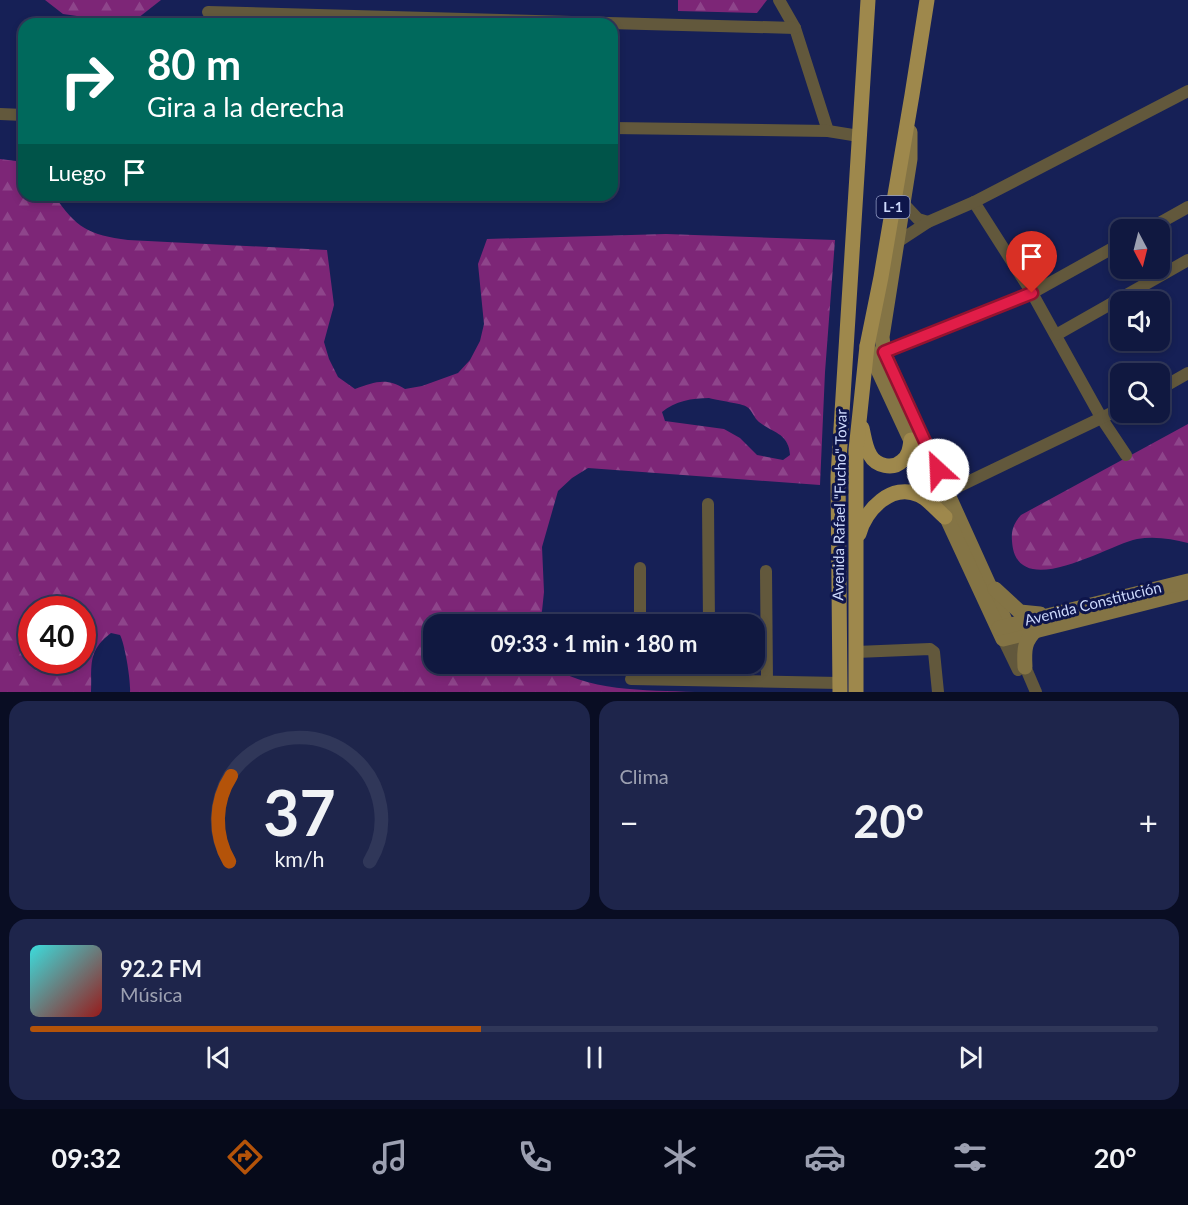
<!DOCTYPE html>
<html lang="es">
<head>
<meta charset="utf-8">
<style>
	:root { --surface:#101840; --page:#1e254b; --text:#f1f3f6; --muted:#9ca0b1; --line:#303759; --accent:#b45309 }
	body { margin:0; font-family:Lato,sans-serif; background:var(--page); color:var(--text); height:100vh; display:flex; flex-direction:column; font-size:22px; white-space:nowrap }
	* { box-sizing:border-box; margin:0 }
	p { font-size:20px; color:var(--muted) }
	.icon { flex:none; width:33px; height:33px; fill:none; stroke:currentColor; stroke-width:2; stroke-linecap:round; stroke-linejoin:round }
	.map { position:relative; height:692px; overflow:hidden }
	.details { display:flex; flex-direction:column; gap:9px; padding:9px; background:#090d23; flex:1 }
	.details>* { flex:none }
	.guide { position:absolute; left:18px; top:18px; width:600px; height:183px; border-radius:18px; box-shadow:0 3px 9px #0003,0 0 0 2px var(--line); background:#00695c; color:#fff; overflow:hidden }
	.needle { width:39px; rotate:173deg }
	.fabs { position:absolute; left:1110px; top:219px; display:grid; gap:12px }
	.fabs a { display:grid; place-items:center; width:60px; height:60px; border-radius:12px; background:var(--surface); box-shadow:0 3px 9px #0003,0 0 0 2px var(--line); font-size:30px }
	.speed { position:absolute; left:18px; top:596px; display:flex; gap:12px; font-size:30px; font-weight:700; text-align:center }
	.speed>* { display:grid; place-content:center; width:78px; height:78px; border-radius:50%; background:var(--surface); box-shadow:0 3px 9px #0003,0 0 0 2px var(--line); line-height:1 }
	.speed .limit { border:9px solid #d22; background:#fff; color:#111 }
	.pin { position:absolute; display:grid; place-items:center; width:51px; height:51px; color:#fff; margin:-62px -26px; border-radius:50% 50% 50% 0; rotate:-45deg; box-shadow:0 0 6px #0007 }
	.pin .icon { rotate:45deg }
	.me { position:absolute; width:66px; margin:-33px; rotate:335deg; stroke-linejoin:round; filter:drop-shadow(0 0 4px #0008) }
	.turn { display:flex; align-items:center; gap:21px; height:126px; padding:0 30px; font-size:27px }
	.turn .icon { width:78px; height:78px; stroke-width:2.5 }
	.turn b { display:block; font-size:42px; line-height:51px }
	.then { display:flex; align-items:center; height:57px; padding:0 30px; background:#0003; gap:12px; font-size:22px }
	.big { font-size:45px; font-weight:700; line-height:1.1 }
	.details .card { flex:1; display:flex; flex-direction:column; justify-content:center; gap:9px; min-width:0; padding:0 21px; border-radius:18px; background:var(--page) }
	.details .dial { align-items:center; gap:0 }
	.dial svg { height:156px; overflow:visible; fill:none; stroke:var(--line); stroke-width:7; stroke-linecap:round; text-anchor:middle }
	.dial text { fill:var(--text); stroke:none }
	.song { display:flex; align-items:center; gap:18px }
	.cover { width:72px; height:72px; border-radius:9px; background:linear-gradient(135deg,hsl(180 70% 55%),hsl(0 70% 35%)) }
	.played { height:6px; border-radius:3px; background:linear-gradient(90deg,var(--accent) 40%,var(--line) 40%) }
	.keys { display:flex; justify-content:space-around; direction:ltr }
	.heat { display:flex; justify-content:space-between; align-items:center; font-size:33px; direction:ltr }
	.details .tiles { flex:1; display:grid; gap:9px; grid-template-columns:1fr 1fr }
	.card:last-child { grid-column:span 2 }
	.trip { position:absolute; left:423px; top:614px; width:342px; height:60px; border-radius:18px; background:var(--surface); box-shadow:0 3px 9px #0003,0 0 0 2px var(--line); font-weight:700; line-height:60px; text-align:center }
	.tabs { display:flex; height:96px; justify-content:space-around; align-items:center; background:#060a1a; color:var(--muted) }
	.tabs .icon { width:42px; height:42px }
	.tabs .current { color:var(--accent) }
	.tabs b { font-size:27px; color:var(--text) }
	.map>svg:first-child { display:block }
	.forest { fill:url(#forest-firs); fill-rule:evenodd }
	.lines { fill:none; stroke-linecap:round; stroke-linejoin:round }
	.street { stroke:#62583c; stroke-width:12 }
	.secondary { stroke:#847445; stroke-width:15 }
	.primary { stroke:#9e884c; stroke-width:15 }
	.route-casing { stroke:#92132f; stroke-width:15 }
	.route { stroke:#e11d48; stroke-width:10 }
	.labels { text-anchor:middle; stroke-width:6; stroke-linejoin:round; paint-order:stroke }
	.shield { fill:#0e154b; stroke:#949ec7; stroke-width:1.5 }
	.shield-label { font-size:14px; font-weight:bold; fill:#cdd9fc }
	.street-label { font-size:15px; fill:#cdd9fc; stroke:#0e154b }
</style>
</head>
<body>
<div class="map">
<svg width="1188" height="692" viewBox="0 0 1188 692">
	<defs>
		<pattern id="forest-firs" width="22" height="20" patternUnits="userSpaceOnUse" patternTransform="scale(1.5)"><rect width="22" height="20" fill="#7d2677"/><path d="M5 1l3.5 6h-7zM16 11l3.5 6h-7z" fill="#8e458b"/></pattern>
	</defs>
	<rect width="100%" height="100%" fill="#162056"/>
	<g class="forest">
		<path d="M45 0H161L138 18 119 22 63 14Z"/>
		<path d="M678 0H767L757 13 678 11Z"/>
		<path d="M0 159 24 162V195H54C76 228 89 235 128 240L327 250 334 305 324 342 329 359 338 377 355 389C374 382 387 377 405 389L422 386 458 373 470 360 480 341 484 324 478 264 487 239 666 234 835 240 825 372 820 485 588 468 572 478 558 491 542 547 544 592 542 611 537 624H434V663H546C586 692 645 690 695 692H130C131 682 125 644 120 635L111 633C87 651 92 666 91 692H0ZM709 398C718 401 742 403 747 407 752 410 754 418 759 422 773 433 789 433 790 455L783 460 757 455 740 438 724 429 665 421 662 412C675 401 692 398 709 398ZM32 609H82V660H32Z"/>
		<path d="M1188 424V543C1172 539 1155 536 1137 539 1107 545 1016 604 1012 541 1011 530 1014 523 1021 515Z"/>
	</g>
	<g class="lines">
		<g class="street">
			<path d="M779 0 795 28 828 131"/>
			<path d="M208 12 795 28"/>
			<path d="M0 114 24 115"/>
			<path d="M612 128 828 131 859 136"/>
			<path d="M974 202 1032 293 1102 419 1126 455"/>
			<path d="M903 203 918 219 928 222"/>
			<path d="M1147 230 1188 207"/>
			<path d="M896 243 928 222 974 202 1188 91"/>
			<path d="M1056 335 1188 260"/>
			<path d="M884 353 1032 293 1120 244"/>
			<path d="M1160 389 1188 373"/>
			<path d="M947 492 1120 409"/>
			<path d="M708 504 709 624"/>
			<path d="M640 568V624"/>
			<path d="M766 571 767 681"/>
			<path d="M1012 636 1036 692"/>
			<path d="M1003 639 1018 670"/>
			<path d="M856 652 930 649 934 652 938 692"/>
			<path d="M640 663V679"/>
			<path d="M709 663V680"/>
			<path d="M631 679 839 683"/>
		</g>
		<g class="secondary">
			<path d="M910 132V159L882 337 884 353 1012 636"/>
			<path d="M867 346 1003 639 1188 592"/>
			<path d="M995 589 1020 612 1040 614"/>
			<path d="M999 628 1188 581"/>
			<path d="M1025 667C1024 650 1024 641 1037 629"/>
		</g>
		<g class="primary">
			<path d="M862 428C864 436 865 447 870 455 876 466 893 470 902 461 909 456 910 448 911 440"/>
			<path d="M859 534C865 510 892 482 919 495 928 499 937 510 945 517"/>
			<path d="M840 692 838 476 868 0"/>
			<path d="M856 692V450L867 346 881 277 912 95 927 0"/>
		</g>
	</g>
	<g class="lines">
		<defs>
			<path id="route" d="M938 470 884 352 1032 293"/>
		</defs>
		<use href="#route" class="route-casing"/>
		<use href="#route" class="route"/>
	</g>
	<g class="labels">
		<rect class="shield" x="876.5" y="196" width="33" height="22" rx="4.5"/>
		<g class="shield-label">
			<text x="893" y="212">L-1</text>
		</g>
		<g class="street-label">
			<text transform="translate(840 505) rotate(-89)" y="5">Avenida Rafael "Fucho" Tovar</text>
			<text transform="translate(1093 604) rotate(-14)" y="5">Avenida Constitución</text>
		</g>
	</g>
</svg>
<div class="fabs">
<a><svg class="needle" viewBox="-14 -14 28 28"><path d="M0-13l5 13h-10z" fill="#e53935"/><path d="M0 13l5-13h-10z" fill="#9ca0b1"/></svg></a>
<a><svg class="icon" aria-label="sound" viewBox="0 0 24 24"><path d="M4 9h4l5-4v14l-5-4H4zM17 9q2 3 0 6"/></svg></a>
<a><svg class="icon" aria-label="search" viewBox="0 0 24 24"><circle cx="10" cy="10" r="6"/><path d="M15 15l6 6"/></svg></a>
</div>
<div class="speed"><div class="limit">40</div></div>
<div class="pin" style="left:1032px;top:293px;background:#d93025"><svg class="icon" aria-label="arrive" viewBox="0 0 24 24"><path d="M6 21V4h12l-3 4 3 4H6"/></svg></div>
<svg class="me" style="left:938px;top:470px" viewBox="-20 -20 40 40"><circle r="19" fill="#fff"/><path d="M0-13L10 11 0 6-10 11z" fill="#e11d48"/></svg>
<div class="trip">09:33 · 1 min · 180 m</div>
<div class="guide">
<div class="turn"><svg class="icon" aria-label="right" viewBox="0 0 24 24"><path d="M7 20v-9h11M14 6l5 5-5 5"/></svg><div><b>80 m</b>Gira a la derecha</div></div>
<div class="then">Luego<svg class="icon" aria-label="arrive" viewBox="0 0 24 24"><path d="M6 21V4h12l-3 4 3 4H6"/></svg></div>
</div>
</div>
<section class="details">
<div class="tiles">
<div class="card dial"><svg viewBox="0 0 100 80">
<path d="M14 69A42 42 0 1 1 86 69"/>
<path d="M14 69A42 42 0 0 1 15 25" stroke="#b45309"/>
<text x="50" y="56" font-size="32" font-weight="700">37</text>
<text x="50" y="72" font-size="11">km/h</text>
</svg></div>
<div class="card"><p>Clima</p>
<div class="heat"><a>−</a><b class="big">20°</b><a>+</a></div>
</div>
<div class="card">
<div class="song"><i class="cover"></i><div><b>92.2 FM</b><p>Música</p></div></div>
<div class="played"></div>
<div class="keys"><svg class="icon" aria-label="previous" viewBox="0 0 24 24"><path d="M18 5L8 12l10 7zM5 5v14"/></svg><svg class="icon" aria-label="pause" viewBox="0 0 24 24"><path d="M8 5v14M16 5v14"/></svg><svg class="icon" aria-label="next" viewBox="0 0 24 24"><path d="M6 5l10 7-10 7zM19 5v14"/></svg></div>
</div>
</div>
</section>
<nav class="tabs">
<b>09:32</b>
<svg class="icon current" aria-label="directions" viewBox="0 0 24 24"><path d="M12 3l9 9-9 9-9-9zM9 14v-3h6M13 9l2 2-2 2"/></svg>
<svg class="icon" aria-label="music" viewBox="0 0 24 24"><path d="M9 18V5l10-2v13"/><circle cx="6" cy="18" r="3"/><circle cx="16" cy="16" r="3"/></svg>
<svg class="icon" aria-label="phone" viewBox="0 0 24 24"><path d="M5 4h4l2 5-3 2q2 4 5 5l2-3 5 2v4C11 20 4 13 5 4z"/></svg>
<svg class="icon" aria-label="climate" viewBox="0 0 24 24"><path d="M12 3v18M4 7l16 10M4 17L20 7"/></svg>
<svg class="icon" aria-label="car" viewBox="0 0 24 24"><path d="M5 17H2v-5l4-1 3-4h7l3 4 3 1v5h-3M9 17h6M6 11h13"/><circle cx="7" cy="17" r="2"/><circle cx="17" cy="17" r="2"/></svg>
<svg class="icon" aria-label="filters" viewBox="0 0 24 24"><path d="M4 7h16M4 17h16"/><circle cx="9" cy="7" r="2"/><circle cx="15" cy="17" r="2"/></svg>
<b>20°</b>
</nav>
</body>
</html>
